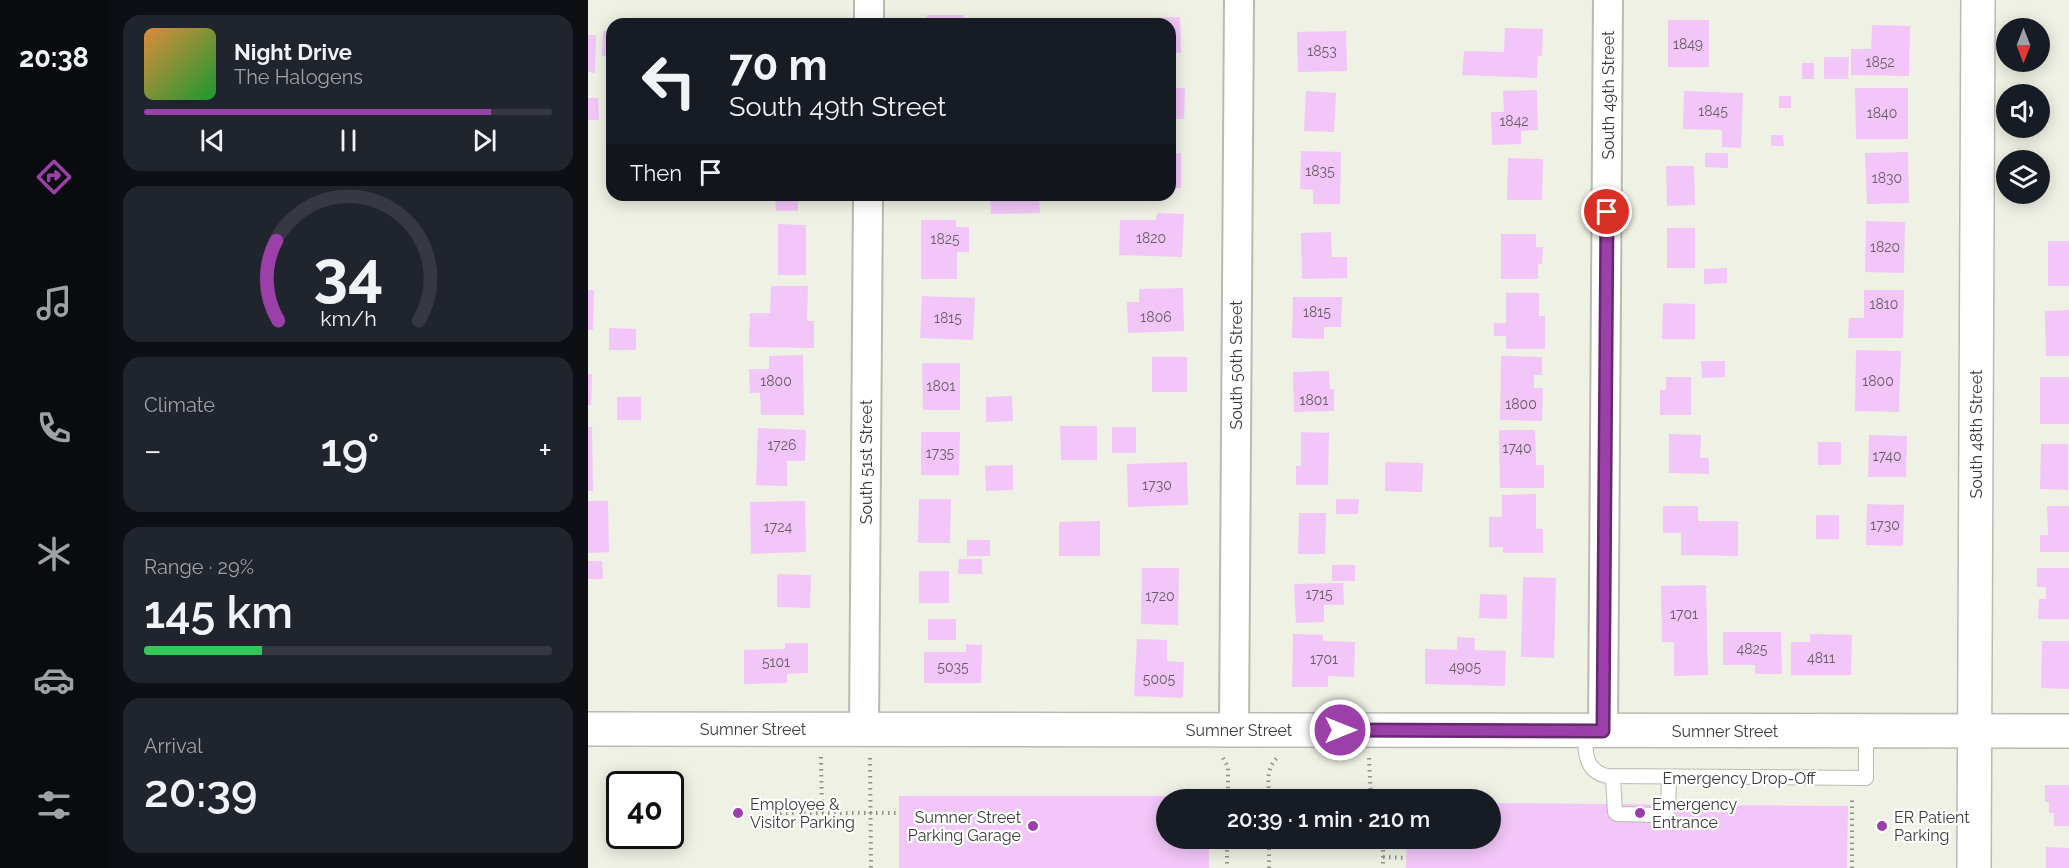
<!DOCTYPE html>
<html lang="en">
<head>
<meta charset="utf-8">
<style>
	:root { --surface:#171b24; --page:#20242c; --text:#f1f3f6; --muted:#9ea1a6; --line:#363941; --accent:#9b3fa9 }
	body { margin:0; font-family:Raleway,sans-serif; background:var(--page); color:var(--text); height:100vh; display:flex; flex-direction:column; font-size:22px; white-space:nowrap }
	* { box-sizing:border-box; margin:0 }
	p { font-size:20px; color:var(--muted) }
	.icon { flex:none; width:33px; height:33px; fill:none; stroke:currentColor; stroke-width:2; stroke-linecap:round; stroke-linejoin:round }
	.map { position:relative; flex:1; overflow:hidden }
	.sheet { display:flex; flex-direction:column; gap:15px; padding:15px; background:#0d0f14; width:480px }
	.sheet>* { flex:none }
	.guide { position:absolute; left:18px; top:18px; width:570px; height:183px; border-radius:18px; box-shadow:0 3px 15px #0003; background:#171b24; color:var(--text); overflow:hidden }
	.needle { width:39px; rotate:180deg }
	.tools { position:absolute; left:1408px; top:18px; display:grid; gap:12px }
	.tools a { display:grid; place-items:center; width:54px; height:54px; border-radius:50%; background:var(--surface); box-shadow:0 3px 15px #0003; font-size:30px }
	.speed { position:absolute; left:18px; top:771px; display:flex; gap:12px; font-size:30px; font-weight:700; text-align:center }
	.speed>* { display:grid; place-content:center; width:78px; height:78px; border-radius:50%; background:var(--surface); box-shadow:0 3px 15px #0003; line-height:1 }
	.speed .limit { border:3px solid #111; border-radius:9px; background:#fff; color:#111 }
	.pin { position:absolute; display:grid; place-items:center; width:51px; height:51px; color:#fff; margin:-26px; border:3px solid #fff; border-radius:50%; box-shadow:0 2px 6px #0007 }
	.me { position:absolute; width:66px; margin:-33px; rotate:90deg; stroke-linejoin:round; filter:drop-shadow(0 0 4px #0008) }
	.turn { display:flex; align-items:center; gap:21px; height:126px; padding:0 24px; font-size:27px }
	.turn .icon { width:78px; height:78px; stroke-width:2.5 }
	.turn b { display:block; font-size:42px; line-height:51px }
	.then { display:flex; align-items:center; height:57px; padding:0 24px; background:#0003; gap:12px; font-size:22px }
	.big { font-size:45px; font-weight:600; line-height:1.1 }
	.sheet .card { flex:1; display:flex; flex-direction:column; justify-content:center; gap:9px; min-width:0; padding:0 21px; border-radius:18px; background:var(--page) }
	.sheet .dial { align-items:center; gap:0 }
	.dial svg { height:156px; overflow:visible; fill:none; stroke:var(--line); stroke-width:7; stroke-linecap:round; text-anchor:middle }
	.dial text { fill:var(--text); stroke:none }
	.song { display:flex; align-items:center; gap:18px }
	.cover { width:72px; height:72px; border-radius:9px; background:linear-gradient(135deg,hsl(30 70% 55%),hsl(130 70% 35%)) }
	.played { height:6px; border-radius:3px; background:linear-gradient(90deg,var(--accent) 85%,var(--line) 85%) }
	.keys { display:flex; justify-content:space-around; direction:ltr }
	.heat { display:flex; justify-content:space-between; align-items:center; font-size:33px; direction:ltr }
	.charge { height:9px; border-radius:4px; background:linear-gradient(90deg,#34c759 29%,var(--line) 0) }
	.trip { position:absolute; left:568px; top:789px; width:345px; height:60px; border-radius:30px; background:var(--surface); box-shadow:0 3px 15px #0003; font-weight:600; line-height:60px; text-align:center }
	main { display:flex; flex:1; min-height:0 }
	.dock { display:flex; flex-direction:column; width:108px; justify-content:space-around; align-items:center; background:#090b0e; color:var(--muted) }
	.dock .icon { width:42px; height:42px }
	.dock .current { color:var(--accent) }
	.dock b { font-size:27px; color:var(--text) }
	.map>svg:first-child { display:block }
	.building { fill:#f2c6f8 }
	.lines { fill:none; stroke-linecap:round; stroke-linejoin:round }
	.lane-casing { stroke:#b9bbb1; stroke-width:16 }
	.street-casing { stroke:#b9bbb1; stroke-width:32 }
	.secondary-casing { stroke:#b9bbb1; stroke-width:36 }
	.path { stroke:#8f9088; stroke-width:4; stroke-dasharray:1.5 4.5; stroke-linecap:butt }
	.lane { stroke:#fff; stroke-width:14 }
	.street { stroke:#fff; stroke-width:28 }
	.secondary { stroke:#fff; stroke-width:33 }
	.route-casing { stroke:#65296e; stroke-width:15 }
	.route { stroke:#9b3fa9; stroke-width:10 }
	.poi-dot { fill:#9b3fa9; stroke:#fff; stroke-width:2 }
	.labels { text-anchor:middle; stroke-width:4.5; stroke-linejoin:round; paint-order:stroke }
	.number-label { font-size:14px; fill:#695e67 }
	.street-label { font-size:16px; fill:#3b3c37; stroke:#fff }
	.poi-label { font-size:16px; fill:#3b3c37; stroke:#fff; text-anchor:start }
</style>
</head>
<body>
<main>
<nav class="dock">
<b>20:38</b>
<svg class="icon current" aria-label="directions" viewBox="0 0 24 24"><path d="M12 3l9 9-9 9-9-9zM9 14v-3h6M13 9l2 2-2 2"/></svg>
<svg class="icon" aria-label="music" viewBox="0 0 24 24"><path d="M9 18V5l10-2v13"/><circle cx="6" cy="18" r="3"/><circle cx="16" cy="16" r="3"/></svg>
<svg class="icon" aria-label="phone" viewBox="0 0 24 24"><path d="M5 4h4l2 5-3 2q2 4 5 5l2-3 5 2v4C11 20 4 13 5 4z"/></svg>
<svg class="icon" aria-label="climate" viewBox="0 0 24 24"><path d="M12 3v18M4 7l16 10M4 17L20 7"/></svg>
<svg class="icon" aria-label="car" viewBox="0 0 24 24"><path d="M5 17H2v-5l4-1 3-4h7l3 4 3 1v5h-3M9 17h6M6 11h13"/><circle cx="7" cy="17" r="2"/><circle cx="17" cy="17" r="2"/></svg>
<svg class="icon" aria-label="filters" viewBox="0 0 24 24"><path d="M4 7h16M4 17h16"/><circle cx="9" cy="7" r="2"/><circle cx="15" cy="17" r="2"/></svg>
</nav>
<section class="sheet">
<div class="card">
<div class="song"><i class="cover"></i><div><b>Night Drive</b><p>The Halogens</p></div></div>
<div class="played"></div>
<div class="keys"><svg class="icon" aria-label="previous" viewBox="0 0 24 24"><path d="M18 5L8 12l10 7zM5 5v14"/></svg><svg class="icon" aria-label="pause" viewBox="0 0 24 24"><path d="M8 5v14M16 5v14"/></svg><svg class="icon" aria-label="next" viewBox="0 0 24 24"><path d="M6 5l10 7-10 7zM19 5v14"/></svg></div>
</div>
<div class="card dial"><svg viewBox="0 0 100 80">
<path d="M14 69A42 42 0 1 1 86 69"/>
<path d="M14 69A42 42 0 0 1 13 28" stroke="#9b3fa9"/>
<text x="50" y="56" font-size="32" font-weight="700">34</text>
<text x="50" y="72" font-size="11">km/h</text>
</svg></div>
<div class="card"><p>Climate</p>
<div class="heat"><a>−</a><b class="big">19°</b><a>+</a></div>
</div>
<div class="card"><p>Range · 29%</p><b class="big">145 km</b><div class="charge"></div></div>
<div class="card"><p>Arrival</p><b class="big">20:39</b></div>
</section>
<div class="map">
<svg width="1481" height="868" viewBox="0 0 1481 868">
	<rect width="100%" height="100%" fill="#eff1e5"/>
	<g class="building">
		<rect x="339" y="15" width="37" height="9"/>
		<path d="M592 17 593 53H582V24H557V18Z"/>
		<rect x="1080" y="20" width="41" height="47"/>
		<path d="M1284 25 1322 26 1321 76 1263 75V49H1283Z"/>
		<path d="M917 28 955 29 954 56H950L949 78 874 75 876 51 916 52Z"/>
		<path d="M15 31H24V56H14Z"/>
		<path d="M758 31 759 71 710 72 709 32Z"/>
		<path d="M0 35H8L7 73 0 72Z"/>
		<path d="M1236 57H1261L1260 79H1236Z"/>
		<rect x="1214" y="63" width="12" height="16"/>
		<path d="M582 88H597L596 119H587V142H582Z"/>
		<path d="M1267 88H1320V139H1268Z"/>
		<path d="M949 90 950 130 933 131V144L904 145 903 112H916L915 91Z"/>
		<path d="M718 91 748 93 746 132 716 131Z"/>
		<path d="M1096 91 1155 93 1153 148 1134 147V130L1095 129Z"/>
		<rect x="1191" y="96" width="12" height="12"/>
		<path d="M0 98H10L11 120H0Z"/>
		<path d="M1183 135H1195L1196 146H1183Z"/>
		<path d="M713 151 753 152 752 204H725V190L712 189Z"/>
		<path d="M1320 152 1321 203 1279 204 1277 153Z"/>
		<rect x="582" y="153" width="11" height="35"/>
		<path d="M1117 153H1140V168L1117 167Z"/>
		<path d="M920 158 955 159 954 200H919Z"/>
		<path d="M1078 166H1106L1107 205 1079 206Z"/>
		<path d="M187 195H210V211H188Z"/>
		<path d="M402 195H451L452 213 403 214Z"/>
		<path d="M569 213 596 214 594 257 531 255 532 220H568Z"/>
		<path d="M333 220H368V227H381V252H369V279H333Z"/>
		<path d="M1278 221 1317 222 1316 273 1277 272Z"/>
		<path d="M190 224 218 225V275H190Z"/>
		<rect x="1079" y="228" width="28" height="40"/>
		<path d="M743 232 744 257H759V278L714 279 713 233Z"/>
		<path d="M913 234H948V247H955L954 264H950V279H913Z"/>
		<rect x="1460" y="241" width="21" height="45"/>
		<path d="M1139 268V283L1116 284V269Z"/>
		<path d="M183 286H220L219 321H226V348L161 347 162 313H182Z"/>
		<path d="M595 288 596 331 540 333 539 302H551V289Z"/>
		<path d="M0 290H6L5 330H0Z"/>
		<path d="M1276 290H1316L1315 338H1260L1261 318H1276Z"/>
		<path d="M918 293H951V316H957V349H918V336H906V323H918Z"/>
		<path d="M334 296 387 298 385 340 332 338Z"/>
		<path d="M705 297H754L753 327H736V339L704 338Z"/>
		<path d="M1075 303 1107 304V339H1074Z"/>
		<path d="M1481 310V356H1458L1457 311Z"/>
		<path d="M21 328 48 329V350H21Z"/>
		<path d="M1268 350 1313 351 1311 412 1267 411Z"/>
		<path d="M215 355 216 415H173L172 393H162L161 369H181V356Z"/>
		<path d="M913 356 954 357V375H946V388H955L954 421 912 420Z"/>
		<rect x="564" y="357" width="35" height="35"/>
		<path d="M1113 361H1137V377L1114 378Z"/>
		<path d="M334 363H372V410H335Z"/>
		<path d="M741 371 742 389H746V411L706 412 705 372Z"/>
		<path d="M0 374H4L3 405H0Z"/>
		<path d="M1078 377H1103V415H1072V390H1078Z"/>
		<rect x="1452" y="377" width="29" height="47"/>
		<path d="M424 396 425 421 398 422V397Z"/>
		<rect x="29" y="397" width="24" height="23"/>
		<path d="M472 426H509V460H473Z"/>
		<path d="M0 427H4L5 491H0Z"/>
		<rect x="524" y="427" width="24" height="26"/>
		<path d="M170 428 218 430 217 461H199V486L168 485Z"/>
		<path d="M911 430H947L948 465H956V488H912Z"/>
		<path d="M333 432H372L371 475H333Z"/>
		<path d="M713 432 741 433 740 485H708V466H713Z"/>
		<path d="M1081 434 1113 435 1112 458H1121V474L1081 473Z"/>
		<path d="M1281 435 1319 436 1318 477H1280Z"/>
		<rect x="1230" y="442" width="23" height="23"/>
		<path d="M1453 444H1480V490L1452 489Z"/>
		<path d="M599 462 600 505 540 507 539 464Z"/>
		<path d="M797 462 835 463 834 492 797 491Z"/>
		<path d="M425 465V490L398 491 397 466Z"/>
		<path d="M948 494V529H955V553H915V547H901V517H914V495Z"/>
		<path d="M331 499H363L362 543H330Z"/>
		<path d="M748 499H771L770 514H748Z"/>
		<path d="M0 501H20L21 552 0 553Z"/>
		<path d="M217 501 218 552 163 554 162 502Z"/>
		<path d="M1279 504 1316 505 1315 546 1278 545Z"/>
		<path d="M1075 506H1110V521H1150V556L1093 555V533H1075Z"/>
		<path d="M1459 506H1481V552H1452V535H1460Z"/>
		<path d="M711 513H738L737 554H710Z"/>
		<rect x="1228" y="515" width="23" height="24"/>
		<path d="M512 521V556H471V522Z"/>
		<rect x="379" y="540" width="23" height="16"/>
		<path d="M371 559H394V574H370Z"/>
		<path d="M0 561H14L15 579H0Z"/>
		<rect x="744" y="565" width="23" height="16"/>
		<path d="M554 568H591L590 625 553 624Z"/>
		<path d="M1449 568H1481V619H1450L1451 599H1458V587H1449Z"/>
		<rect x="331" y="571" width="30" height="32"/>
		<path d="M189 574 223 575 222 608 189 607Z"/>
		<path d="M935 577 968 578 966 658 933 657Z"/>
		<path d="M755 583 756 605H736V622L708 623 706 584Z"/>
		<path d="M1118 585 1120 675 1086 676V642H1074L1073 586Z"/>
		<path d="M892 594 919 595V619L891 618Z"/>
		<rect x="340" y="619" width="28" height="21"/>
		<path d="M1135 632H1193L1194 674H1167V665H1135Z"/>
		<path d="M705 634 735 635V641L767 642 766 677 740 676V687H704Z"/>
		<path d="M1222 634 1264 635 1263 675H1203V642H1222Z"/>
		<path d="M869 637 887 638 886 650 918 651 917 686 837 684V649L869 650Z"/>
		<path d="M549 639 579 640V661L596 662 595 698 546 696Z"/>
		<path d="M1454 641H1481V689L1453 688Z"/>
		<path d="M197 643H220V673L199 674V683L156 684V650L197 649Z"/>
		<path d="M378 644 394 645 393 683H336V652H378Z"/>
		<path d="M1457 785H1481V826H1466V813H1461V802H1457Z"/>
		<path d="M311 796H621V800H579V838H621V868H311Z"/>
		<path d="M903 803 1260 806 1259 868H818L819 838H903Z"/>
		<path d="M1458 847 1481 848V868H1458Z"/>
	</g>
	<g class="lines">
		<defs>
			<g id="lane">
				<path d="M997 731C997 750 996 771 1019 776L1278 778V731"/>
				<path d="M1025 777 1027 812 1029 814 1073 815 1080 809 1081 778"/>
			</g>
			<g id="street">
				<path d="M281 24V0"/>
				<path d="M276 729 280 195"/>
				<path d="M646 730 651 0"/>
				<path d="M1015 731 1020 0"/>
			</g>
			<g id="secondary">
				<path d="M0 729 1481 731"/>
				<path d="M1386 868 1390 0"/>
			</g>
		</defs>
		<use href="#lane" class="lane-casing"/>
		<use href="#street" class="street-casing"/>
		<use href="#secondary" class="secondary-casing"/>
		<g class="path">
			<path d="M233 757 234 813"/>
			<path d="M282 758 283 868"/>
			<path d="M635 758 640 767V800"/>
			<path d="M781 758 783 800"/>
			<path d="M681 800C681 785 677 769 689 758"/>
			<path d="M186 813H311"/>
			<path d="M639 838V868"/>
			<path d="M795 838V868"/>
			<path d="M795 857 819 858"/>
			<path d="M681 868V838"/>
			<path d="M1264 868V797"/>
		</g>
		<use href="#lane" class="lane"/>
		<use href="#street" class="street"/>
		<use href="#secondary" class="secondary"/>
	</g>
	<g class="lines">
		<defs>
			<path id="route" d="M752 730 1015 731 1019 212"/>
		</defs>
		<use href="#route" class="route-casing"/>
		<use href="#route" class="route"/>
	</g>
	<g class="poi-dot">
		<circle cx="150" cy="813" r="6"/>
		<circle cx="1052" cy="813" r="6"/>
		<circle cx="445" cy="826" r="6"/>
		<circle cx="1294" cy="826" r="6"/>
	</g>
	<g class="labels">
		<g class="number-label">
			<text x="1100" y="49">1849</text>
			<text x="734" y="56">1853</text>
			<text x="1292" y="67">1852</text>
			<text x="1125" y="116">1845</text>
			<text x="1294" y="118">1840</text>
			<text x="926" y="126">1842</text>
			<text x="732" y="176">1835</text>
			<text x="1299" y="183">1830</text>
			<text x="563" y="243">1820</text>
			<text x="357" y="244">1825</text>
			<text x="1297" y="252">1820</text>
			<text x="1296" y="309">1810</text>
			<text x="729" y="317">1815</text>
			<text x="568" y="322">1806</text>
			<text x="360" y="323">1815</text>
			<text x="188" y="386">1800</text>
			<text x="1290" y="386">1800</text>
			<text x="353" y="391">1801</text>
			<text x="726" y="405">1801</text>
			<text x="933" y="409">1800</text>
			<text x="194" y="450">1726</text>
			<text x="929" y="453">1740</text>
			<text x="352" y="458">1735</text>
			<text x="1299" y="461">1740</text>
			<text x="569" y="490">1730</text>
			<text x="1297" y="530">1730</text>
			<text x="190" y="532">1724</text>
			<text x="731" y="599">1715</text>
			<text x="572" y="601">1720</text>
			<text x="1096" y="619">1701</text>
			<text x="1164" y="654">4825</text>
			<text x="1233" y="663">4811</text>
			<text x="736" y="664">1701</text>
			<text x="188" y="667">5101</text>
			<text x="365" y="672">5035</text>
			<text x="877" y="672">4905</text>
			<text x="571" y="684">5005</text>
		</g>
		<g class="street-label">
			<text transform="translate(1020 95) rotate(-90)" y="6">South 49th Street</text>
			<text transform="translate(648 365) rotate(-90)" y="6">South 50th Street</text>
			<text transform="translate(1388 434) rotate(-90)" y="6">South 48th Street</text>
			<text transform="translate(278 462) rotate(-90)" y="6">South 51st Street</text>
			<text x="165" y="735">Sumner Street</text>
			<text x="651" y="736">Sumner Street</text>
			<text x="1137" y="737">Sumner Street</text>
			<text x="1151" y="784">Emergency Drop-Off</text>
		</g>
		<g class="poi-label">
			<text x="162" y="810">Employee &amp;<tspan x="162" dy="18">Visitor Parking</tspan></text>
			<text x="1064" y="810">Emergency<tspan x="1064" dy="18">Entrance</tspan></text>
			<text x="433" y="823" text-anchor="end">Sumner Street<tspan x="433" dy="18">Parking Garage</tspan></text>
			<text x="1306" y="823">ER Patient<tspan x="1306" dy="18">Parking</tspan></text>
		</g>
	</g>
</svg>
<div class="tools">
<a><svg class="needle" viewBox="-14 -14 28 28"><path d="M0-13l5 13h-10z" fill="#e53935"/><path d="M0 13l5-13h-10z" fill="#9ea1a6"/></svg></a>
<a><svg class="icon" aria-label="sound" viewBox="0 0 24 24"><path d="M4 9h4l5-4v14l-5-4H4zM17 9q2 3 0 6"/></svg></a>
<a><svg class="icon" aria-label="layers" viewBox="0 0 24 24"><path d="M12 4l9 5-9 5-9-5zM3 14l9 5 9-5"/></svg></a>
</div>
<div class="speed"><div class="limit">40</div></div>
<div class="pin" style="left:1019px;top:212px;background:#d93025"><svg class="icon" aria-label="arrive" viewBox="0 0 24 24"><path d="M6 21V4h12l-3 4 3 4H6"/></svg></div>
<svg class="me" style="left:752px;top:730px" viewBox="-20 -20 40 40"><circle r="17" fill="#9b3fa9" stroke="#fff" stroke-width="3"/><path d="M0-11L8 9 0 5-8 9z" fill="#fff"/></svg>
<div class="trip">20:39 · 1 min · 210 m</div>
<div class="guide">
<div class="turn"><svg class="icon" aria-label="left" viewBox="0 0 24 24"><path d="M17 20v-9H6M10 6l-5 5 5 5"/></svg><div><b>70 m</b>South 49th Street</div></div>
<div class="then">Then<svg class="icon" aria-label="arrive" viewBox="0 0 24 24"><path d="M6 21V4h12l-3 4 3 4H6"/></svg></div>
</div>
</div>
</main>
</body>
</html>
